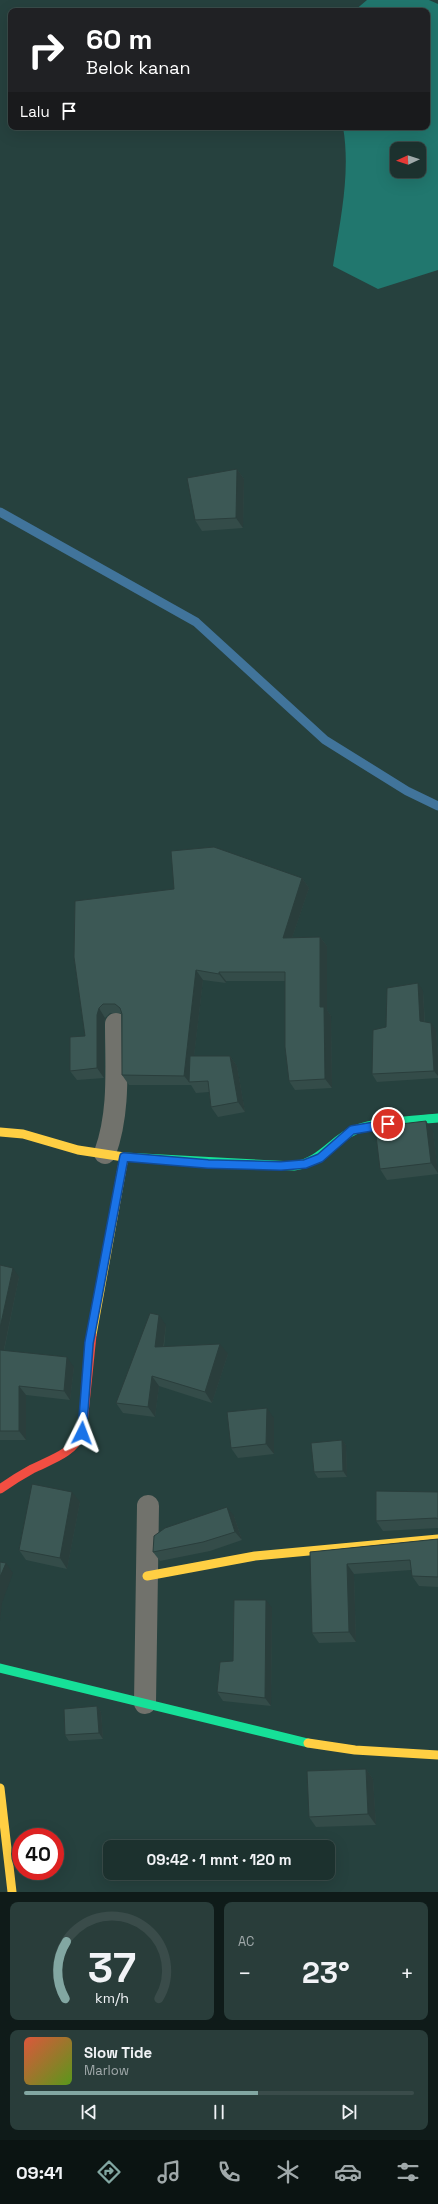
<!DOCTYPE html>
<html lang="id">
<head>
<meta charset="utf-8">
<style>
	:root { --surface:#1c312e; --page:#293d3a; --text:#f1f3f6; --muted:#a0a9aa; --line:#3a4c4a; --accent:#82a7a2 }
	body { margin:0; font-family:"Space Grotesk",sans-serif; background:var(--page); color:var(--text); height:100vh; display:flex; flex-direction:column; font-size:15px; white-space:nowrap }
	* { box-sizing:border-box; margin:0 }
	p { font-size:13px; color:var(--muted) }
	.icon { flex:none; width:22px; height:22px; fill:none; stroke:currentColor; stroke-width:2; stroke-linecap:round; stroke-linejoin:round }
	.map { position:relative; height:1892px; overflow:hidden }
	.panel { display:flex; flex-direction:column; gap:10px; padding:10px; background:#0f1b19; flex:1 }
	.panel>* { flex:none }
	.banner { position:absolute; left:8px; top:8px; width:422px; height:122px; border-radius:8px; box-shadow:0 4px 16px #0002,0 0 0 1px var(--line); background:#202124; color:#fff; overflow:hidden }
	.needle { width:26px; rotate:267deg }
	.buttons { position:absolute; left:390px; top:142px; display:grid; gap:8px }
	.buttons a { display:grid; place-items:center; width:36px; height:36px; border-radius:8px; background:var(--surface); box-shadow:0 4px 16px #0002,0 0 0 1px var(--line); font-size:20px }
	.speed { position:absolute; left:12px; top:1828px; display:flex; gap:8px; font-size:20px; font-weight:700; text-align:center }
	.speed>* { display:grid; place-content:center; width:52px; height:52px; border-radius:50%; background:var(--surface); box-shadow:0 4px 16px #0002,0 0 0 1px var(--line); line-height:1 }
	.speed .limit { border:6px solid #d22; background:#fff; color:#111 }
	.pin { position:absolute; display:grid; place-items:center; width:34px; height:34px; color:#fff; margin:-17px; border:2px solid #fff; border-radius:50%; box-shadow:0 1px 4px #0007 }
	.me { position:absolute; width:44px; margin:-22px; rotate:3deg; stroke-linejoin:round; filter:drop-shadow(0 0 3px #0008) }
	.turn { display:flex; align-items:center; gap:14px; height:84px; padding:0 12px; font-size:18px }
	.turn .icon { width:52px; height:52px; stroke-width:2.5 }
	.turn b { display:block; font-size:28px; line-height:34px }
	.then { display:flex; align-items:center; height:38px; padding:0 12px; background:#0003; gap:8px; font-size:15px }
	.big { font-size:30px; font-weight:600; line-height:1.1 }
	.panel .widget { flex:1; display:flex; flex-direction:column; justify-content:center; gap:6px; min-width:0; padding:0 14px; border-radius:8px; background:var(--page) }
	.panel .dial { align-items:center; gap:0 }
	.dial svg { height:104px; overflow:visible; fill:none; stroke:var(--line); stroke-width:7; stroke-linecap:round; text-anchor:middle }
	.dial text { fill:var(--text); stroke:none }
	.song { display:flex; align-items:center; gap:12px }
	.cover { width:48px; height:48px; border-radius:6px; background:linear-gradient(135deg,hsl(10 70% 55%),hsl(90 70% 35%)) }
	.played { height:4px; border-radius:2px; background:linear-gradient(90deg,var(--accent) 60%,var(--line) 60%) }
	.keys { display:flex; justify-content:space-around; direction:ltr }
	.heat { display:flex; justify-content:space-between; align-items:center; font-size:22px; direction:ltr }
	.panel .tiles { flex:1; display:grid; gap:10px; grid-template-columns:1fr 1fr }
	.widget:last-child { grid-column:span 2 }
	.trip { position:absolute; left:103px; top:1840px; width:232px; height:40px; border-radius:8px; background:var(--surface); box-shadow:0 4px 16px #0002,0 0 0 1px var(--line); font-weight:600; line-height:40px; text-align:center }
	.dock { display:flex; height:64px; justify-content:space-around; align-items:center; background:#0b1412; color:var(--muted) }
	.dock .icon { width:28px; height:28px }
	.dock .current { color:var(--accent) }
	.dock b { font-size:18px; color:var(--text) }
	.map>svg:first-child { display:block }
	.green { fill:#21776e; fill-rule:evenodd }
	.lines { fill:none; stroke-linecap:round; stroke-linejoin:round }
	.stream { stroke:#41749b; stroke-width:9 }
	.street { stroke:#71726c; stroke-width:22 }
	.fast { stroke:#16e098; stroke-width:9 }
	.slow { stroke:#ffcf43; stroke-width:9 }
	.jam { stroke:#f24e42; stroke-width:9 }
	.wall { fill:#344c49 }
	.shaded-wall { fill:#2a3e3c }
	.building { fill:#3c5855; stroke:#2a3e3c }
	.route-casing { stroke:#114b97; stroke-width:10 }
	.route { stroke:#1a73e8; stroke-width:7 }
</style>
</head>
<body>
<div class="map">
<svg width="438" height="1892" viewBox="0 0 438 1892">
	<rect width="100%" height="100%" fill="#26413e"/>
	<path class="green" d="M367 0H429L438 4V270L378 289 333 266C340 221 351 173 343 127H427V11H354ZM397 149H419V171H397Z"/>
	<g class="lines">
		<path class="stream" d="M0 512 196 622 325 740 407 791 438 806"/>
		<g class="street">
			<path d="M105 1153C120 1112 116 1067 116 1024"/>
			<path d="M145 1703 148 1506"/>
		</g>
		<g class="fast">
			<path d="M124 1157 294 1166C321 1162 332 1140 355 1130 372 1122 417 1120 438 1118"/>
			<path d="M0 1668 308 1743"/>
		</g>
		<g class="slow">
			<path d="M0 1132 23 1134 78 1150 124 1157 92 1335"/>
			<path d="M147 1576 255 1556 438 1539"/>
			<path d="M308 1743 355 1750 438 1755"/>
			<path d="M0 1788 12 1892"/>
		</g>
		<path class="jam" d="M0 1489C10 1482 21 1475 32 1469 52 1459 72 1454 82 1433L92 1335"/>
	</g>
	<g class="wall">
		<path d="M237 469 244 479 243 528 202 531 195 520Z"/>
		<path d="M302 878 309 888 292 938 320 937 327 946V1010L331 1016 332 1088 295 1090 289 1081 285 981H226V983L203 980 194 1056H230L237 1066 245 1112 218 1117 211 1107 209 1092 196 1093 191 1085H129L122 1075 121 1013H110L105 1018 104 1024V1078L77 1080 70 1071 85 1036 74 957Z"/>
		<path d="M423 991 425 1022 436 1030 438 1057V1078L377 1082 372 1074 386 1027Z"/>
		<path d="M433 1131 438 1174 387 1180 380 1169Z"/>
		<path d="M0 1265 19 1277 4 1351 74 1367 70 1400 26 1395V1440H0Z"/>
		<path d="M166 1325 164 1347 228 1354 212 1403 159 1386 155 1417 123 1413 116 1403Z"/>
		<path d="M274 1418V1454L238 1458 231 1448Z"/>
		<path d="M342 1440 346 1445 347 1477 318 1478 314 1472Z"/>
		<path d="M438 1492V1528L383 1531 376 1521Z"/>
		<path d="M80 1502 67 1569 26 1560 19 1550Z"/>
		<path d="M234 1516 242 1540 210 1551 160 1561 153 1552Z"/>
		<path d="M438 1539V1587L419 1586 412 1576 411 1570 354 1574 356 1642 319 1643 312 1633 310 1552Z"/>
		<path d="M272 1608 271 1706 223 1701 217 1692 233 1661Z"/>
		<path d="M97 1706 101 1712 103 1739 69 1741 65 1735Z"/>
		<path d="M366 1769 373 1779 376 1825 316 1827 309 1817Z"/>
	</g>
	<g class="shaded-wall">
		<path d="M237 469 244 479 243 528 236 518Z"/>
		<path d="M302 878 309 888 289 947 283 938Z"/>
		<path d="M320 937 327 946V1010L331 1016 332 1088 325 1079 320 1007Z"/>
		<path d="M196 970 203 980 191 1082H189L184 1076Z"/>
		<path d="M219 972 226 981V983L219 974Z"/>
		<path d="M418 983 423 991 425 1029 420 1021Z"/>
		<path d="M99 1008 105 1018 104 1024V1078L97 1068V1015Z"/>
		<path d="M431 1023 436 1030 438 1057V1076L434 1071Z"/>
		<path d="M230 1056 237 1066 245 1112 238 1102Z"/>
		<path d="M426 1121 433 1131 438 1173 431 1163Z"/>
		<path d="M13 1268 19 1277 2 1359 0 1356V1328Z"/>
		<path d="M159 1315 166 1325 162 1357 155 1347Z"/>
		<path d="M220 1344 228 1354 212 1403 205 1392Z"/>
		<path d="M67 1357 74 1367 70 1400 64 1391Z"/>
		<path d="M152 1376 159 1386 155 1417 148 1407Z"/>
		<path d="M19 1386 26 1395V1440L19 1431Z"/>
		<path d="M267 1408 274 1418V1454L266 1444Z"/>
		<path d="M342 1440 346 1445 347 1477 343 1471Z"/>
		<path d="M72 1492 80 1502 67 1569 60 1558Z"/>
		<path d="M227 1507 234 1516 242 1540 235 1532Z"/>
		<path d="M6 1563 13 1573 2 1603 0 1621V1577Z"/>
		<path d="M347 1564 354 1574 356 1642 349 1632Z"/>
		<path d="M266 1600 272 1608 271 1706 265 1698Z"/>
		<path d="M97 1706 101 1712 103 1739 99 1733Z"/>
		<path d="M366 1769 373 1779 376 1825 368 1814Z"/>
	</g>
	<g class="building">
		<path d="M237 469 236 518 195 520 187 478Z"/>
		<path d="M214 847 302 878 283 938 320 937V1007H324L325 1079 289 1081 285 1047V972H219V974L196 970 184 1076 122 1075V1014L120 1008 115 1004H103L99 1008 97 1015V1068L70 1071V1037L85 1036 74 957 75 901 174 889 171 851Z"/>
		<path d="M418 983 420 1021 431 1023 434 1071 372 1074 373 1030 386 1027 387 988Z"/>
		<path d="M190 1056H230L238 1102 211 1107 208 1081 189 1082Z"/>
		<path d="M426 1121 431 1163 380 1169 375 1127Z"/>
		<path d="M0 1265 13 1268 0 1328Z"/>
		<path d="M150 1313 159 1315 155 1347 220 1344 205 1392 152 1376 148 1407 116 1403Z"/>
		<path d="M0 1350 67 1357 64 1391 19 1386V1431H0Z"/>
		<path d="M267 1408 266 1444 231 1448 227 1412Z"/>
		<path d="M342 1440 343 1471 314 1472 311 1443Z"/>
		<path d="M32 1484 72 1492 60 1558 19 1550Z"/>
		<path d="M376 1491 438 1492V1519L436 1518 376 1521Z"/>
		<path d="M227 1507 235 1532 203 1542 153 1552 154 1536 165 1528Z"/>
		<path d="M438 1539V1577L412 1576 410 1560 347 1564 349 1632 312 1633 310 1552Z"/>
		<path d="M0 1562 6 1563 0 1577Z"/>
		<path d="M234 1600H266L265 1698 217 1692 220 1662 233 1661Z"/>
		<path d="M97 1706 99 1733 65 1735 64 1709Z"/>
		<path d="M366 1769 368 1814 309 1817 307 1771Z"/>
	</g>
	<g class="lines">
		<defs>
			<path id="route" d="M82 1433 89 1343 124 1157 208 1164 281 1166 305 1164 320 1158 352 1130 388 1124"/>
		</defs>
		<use href="#route" class="route-casing"/>
		<use href="#route" class="route"/>
	</g>
</svg>
<div class="buttons">
<a><svg class="needle" viewBox="-14 -14 28 28"><path d="M0-13l5 13h-10z" fill="#e53935"/><path d="M0 13l5-13h-10z" fill="#a0a9aa"/></svg></a>
</div>
<div class="speed"><div class="limit">40</div></div>
<div class="pin" style="left:388px;top:1124px;background:#d93025"><svg class="icon" aria-label="arrive" viewBox="0 0 24 24"><path d="M6 21V4h12l-3 4 3 4H6"/></svg></div>
<svg class="me" style="left:82px;top:1433px" viewBox="-20 -20 40 40"><path d="M0-17L14 15 0 8-14 15z" fill="#1a73e8" stroke="#fff" stroke-width="4"/></svg>
<div class="trip">09:42 · 1 mnt · 120 m</div>
<div class="banner">
<div class="turn"><svg class="icon" aria-label="right" viewBox="0 0 24 24"><path d="M7 20v-9h11M14 6l5 5-5 5"/></svg><div><b>60 m</b>Belok kanan</div></div>
<div class="then">Lalu<svg class="icon" aria-label="arrive" viewBox="0 0 24 24"><path d="M6 21V4h12l-3 4 3 4H6"/></svg></div>
</div>
</div>
<section class="panel">
<div class="tiles">
<div class="widget dial"><svg viewBox="0 0 100 80">
<path d="M14 69A42 42 0 1 1 86 69"/>
<path d="M14 69A42 42 0 0 1 15 25" stroke="#82a7a2"/>
<text x="50" y="56" font-size="32" font-weight="700">37</text>
<text x="50" y="72" font-size="11">km/h</text>
</svg></div>
<div class="widget"><p>AC</p>
<div class="heat"><a>−</a><b class="big">23°</b><a>+</a></div>
</div>
<div class="widget">
<div class="song"><i class="cover"></i><div><b>Slow Tide</b><p>Marlow</p></div></div>
<div class="played"></div>
<div class="keys"><svg class="icon" aria-label="previous" viewBox="0 0 24 24"><path d="M18 5L8 12l10 7zM5 5v14"/></svg><svg class="icon" aria-label="pause" viewBox="0 0 24 24"><path d="M8 5v14M16 5v14"/></svg><svg class="icon" aria-label="next" viewBox="0 0 24 24"><path d="M6 5l10 7-10 7zM19 5v14"/></svg></div>
</div>
</div>
</section>
<nav class="dock">
<b>09:41</b>
<svg class="icon current" aria-label="directions" viewBox="0 0 24 24"><path d="M12 3l9 9-9 9-9-9zM9 14v-3h6M13 9l2 2-2 2"/></svg>
<svg class="icon" aria-label="music" viewBox="0 0 24 24"><path d="M9 18V5l10-2v13"/><circle cx="6" cy="18" r="3"/><circle cx="16" cy="16" r="3"/></svg>
<svg class="icon" aria-label="phone" viewBox="0 0 24 24"><path d="M5 4h4l2 5-3 2q2 4 5 5l2-3 5 2v4C11 20 4 13 5 4z"/></svg>
<svg class="icon" aria-label="climate" viewBox="0 0 24 24"><path d="M12 3v18M4 7l16 10M4 17L20 7"/></svg>
<svg class="icon" aria-label="car" viewBox="0 0 24 24"><path d="M5 17H2v-5l4-1 3-4h7l3 4 3 1v5h-3M9 17h6M6 11h13"/><circle cx="7" cy="17" r="2"/><circle cx="17" cy="17" r="2"/></svg>
<svg class="icon" aria-label="filters" viewBox="0 0 24 24"><path d="M4 7h16M4 17h16"/><circle cx="9" cy="7" r="2"/><circle cx="15" cy="17" r="2"/></svg>
</nav>
</body>
</html>
